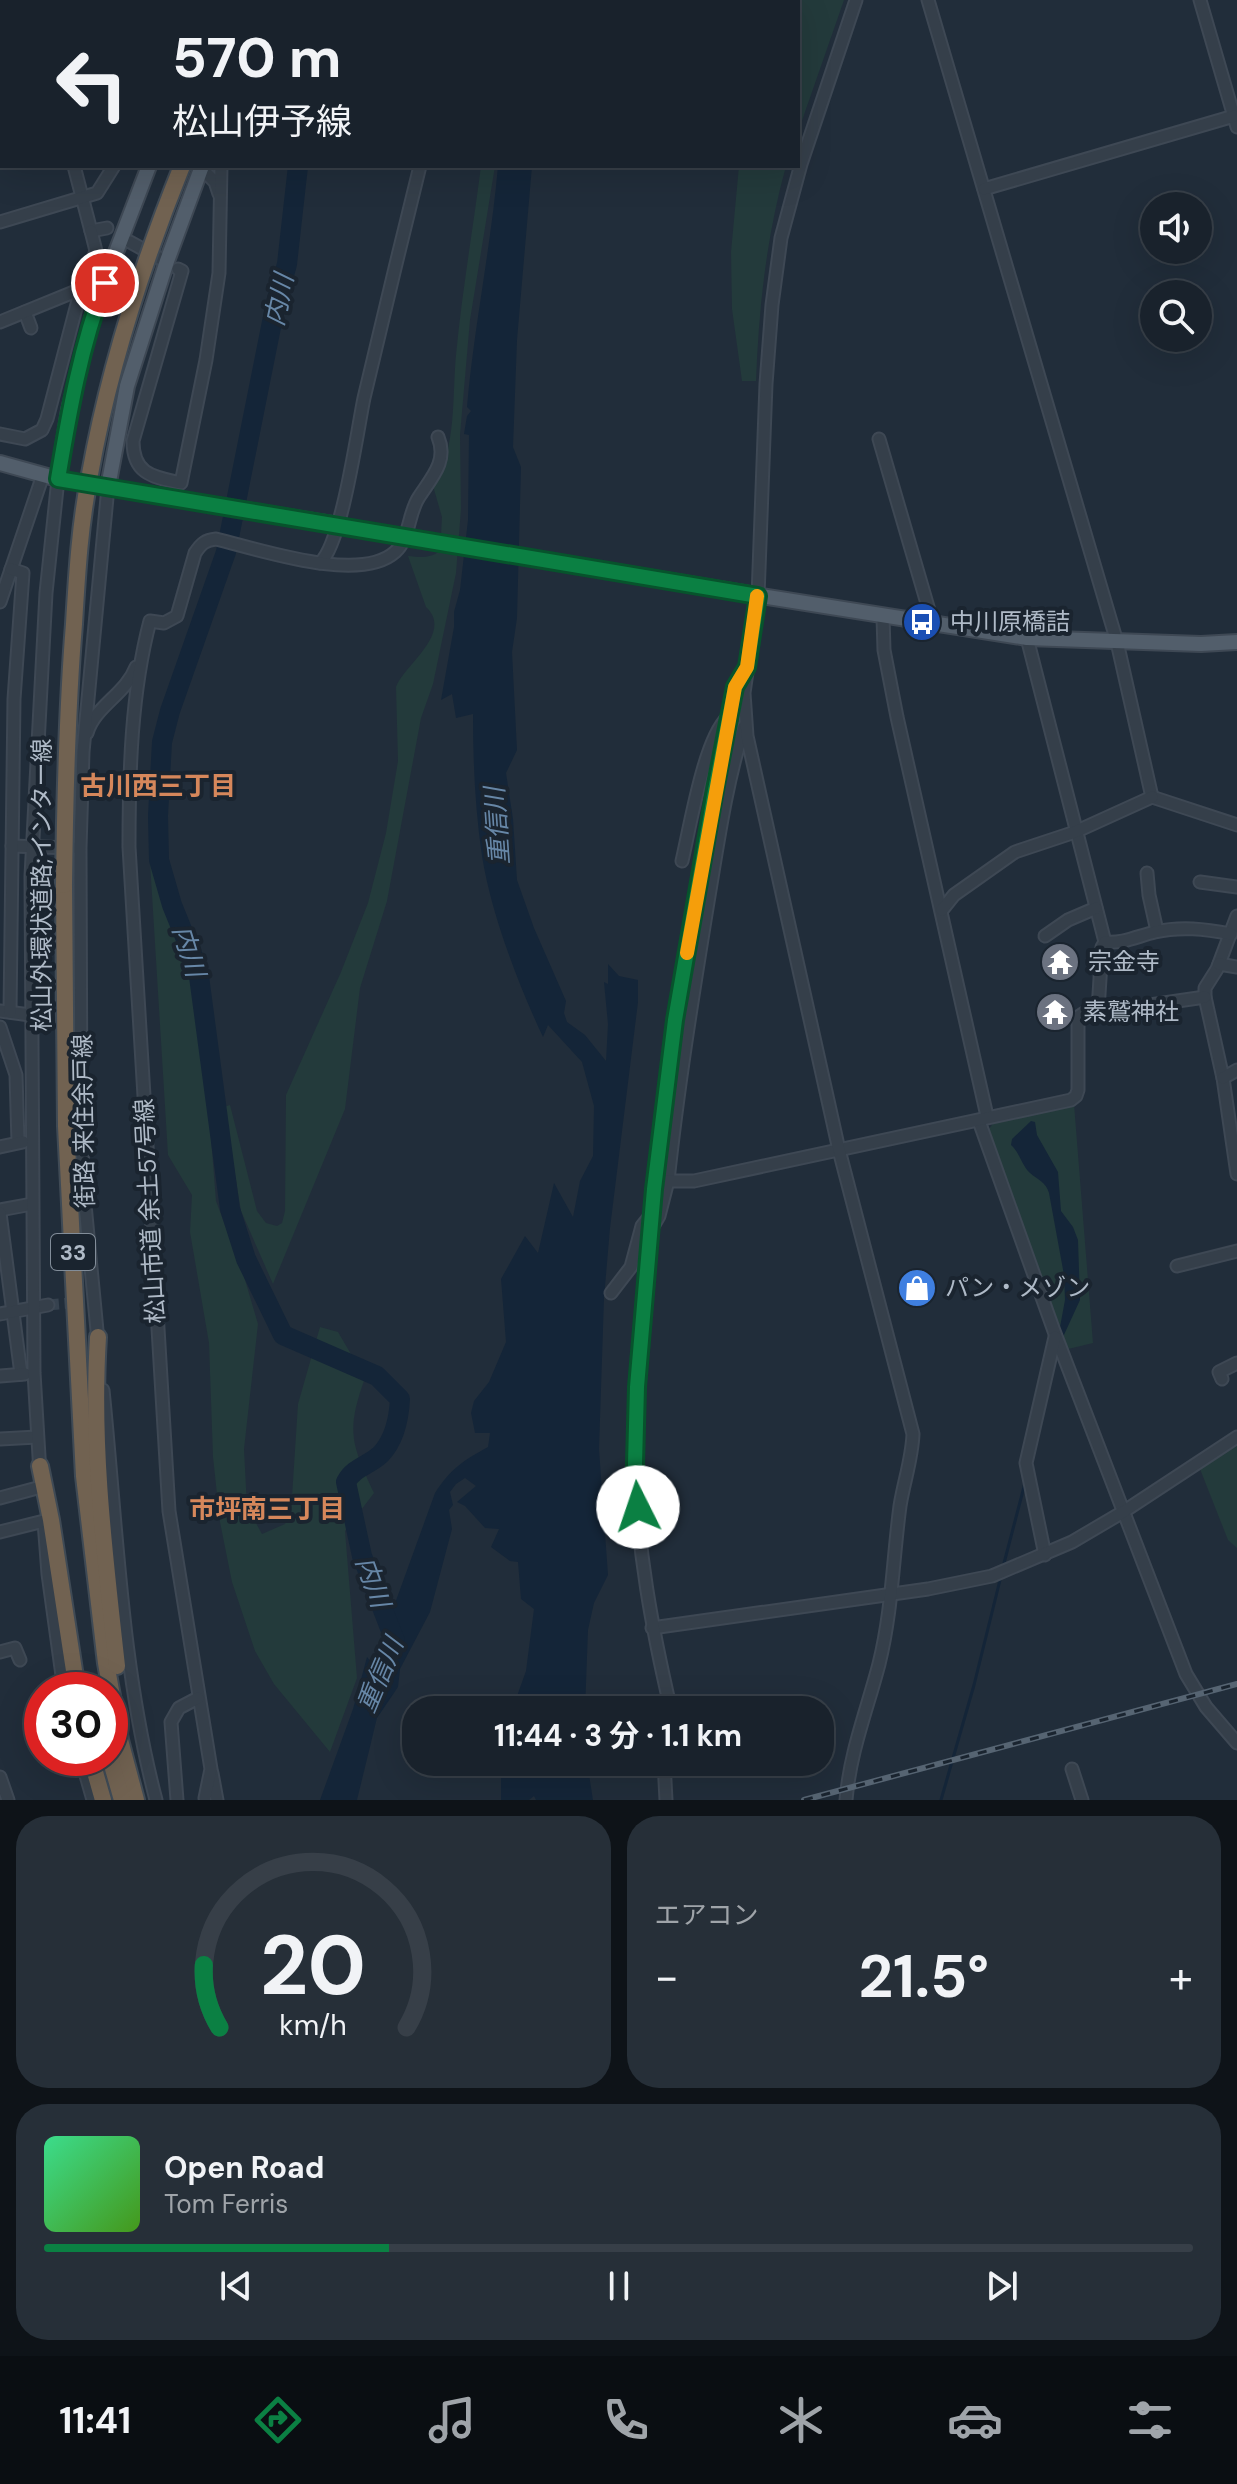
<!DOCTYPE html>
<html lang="ja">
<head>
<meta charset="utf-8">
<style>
	:root { --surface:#19222c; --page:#262f38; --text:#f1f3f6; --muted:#9fa4a9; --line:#373f48; --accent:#0b8043 }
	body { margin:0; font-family:"DM Sans","Noto Sans JP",sans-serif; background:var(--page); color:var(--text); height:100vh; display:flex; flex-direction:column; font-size:30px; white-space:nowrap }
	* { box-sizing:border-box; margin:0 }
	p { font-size:26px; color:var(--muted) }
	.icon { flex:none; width:44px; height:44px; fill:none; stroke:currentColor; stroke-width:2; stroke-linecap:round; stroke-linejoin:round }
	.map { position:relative; height:1800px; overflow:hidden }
	.drawer { display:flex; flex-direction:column; gap:16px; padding:16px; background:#0e1318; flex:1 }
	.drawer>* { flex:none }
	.banner { position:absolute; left:0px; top:0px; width:800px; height:168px; box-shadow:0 8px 32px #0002,0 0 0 2px var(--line); background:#19222c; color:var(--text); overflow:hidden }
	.fabs { position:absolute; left:1140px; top:192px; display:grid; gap:16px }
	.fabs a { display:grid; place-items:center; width:72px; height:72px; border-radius:50%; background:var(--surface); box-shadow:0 8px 32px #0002,0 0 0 2px var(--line); font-size:40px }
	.speed { position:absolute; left:24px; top:1672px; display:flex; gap:16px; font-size:40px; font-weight:700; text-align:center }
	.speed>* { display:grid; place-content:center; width:104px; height:104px; border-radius:50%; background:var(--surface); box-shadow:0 8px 32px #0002,0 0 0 2px var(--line); line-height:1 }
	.speed .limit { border:12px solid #d22; background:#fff; color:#111 }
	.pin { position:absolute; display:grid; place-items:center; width:68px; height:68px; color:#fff; margin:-34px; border:4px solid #fff; border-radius:50%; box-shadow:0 2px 8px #0007 }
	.me { position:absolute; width:88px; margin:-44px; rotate:356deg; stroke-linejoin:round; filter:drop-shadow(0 0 6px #0008) }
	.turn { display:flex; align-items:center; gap:28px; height:168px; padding:0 40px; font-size:36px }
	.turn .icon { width:104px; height:104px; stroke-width:2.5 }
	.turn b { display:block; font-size:56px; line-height:68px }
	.big { font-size:60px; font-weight:700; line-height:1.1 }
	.drawer .tile { flex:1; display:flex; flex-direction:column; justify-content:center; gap:12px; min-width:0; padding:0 28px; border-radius:32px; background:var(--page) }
	.drawer .dial { align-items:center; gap:0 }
	.dial svg { height:208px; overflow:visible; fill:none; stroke:var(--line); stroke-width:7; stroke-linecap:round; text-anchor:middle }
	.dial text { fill:var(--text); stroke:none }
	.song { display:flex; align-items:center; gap:24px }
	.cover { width:96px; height:96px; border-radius:12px; background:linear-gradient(135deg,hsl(150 70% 55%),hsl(100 70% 35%)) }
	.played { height:8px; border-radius:4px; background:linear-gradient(90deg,var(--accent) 30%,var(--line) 30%) }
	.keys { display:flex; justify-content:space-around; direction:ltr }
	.heat { display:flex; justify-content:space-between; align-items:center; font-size:44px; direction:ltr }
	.drawer .tiles { flex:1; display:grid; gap:16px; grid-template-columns:1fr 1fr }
	.tile:last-child { grid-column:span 2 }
	.trip { position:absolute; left:402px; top:1696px; width:432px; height:80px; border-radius:32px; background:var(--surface); box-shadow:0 8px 32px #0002,0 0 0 2px var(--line); font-weight:700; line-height:80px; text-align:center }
	.tab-bar { display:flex; height:128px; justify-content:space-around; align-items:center; background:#0a0e12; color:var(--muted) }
	.tab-bar .icon { width:56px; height:56px }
	.tab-bar .on { color:var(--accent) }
	.tab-bar b { font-size:36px; color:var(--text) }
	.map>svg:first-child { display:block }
	.green { fill:#233a3b }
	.water { fill:#142538 }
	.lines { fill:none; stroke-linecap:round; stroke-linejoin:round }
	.stream { stroke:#142538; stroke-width:3 }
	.river { stroke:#142538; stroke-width:20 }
	.minor-tunnel { stroke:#36424f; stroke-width:11; stroke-dasharray:11 5.5; stroke-linecap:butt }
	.minor-casing { stroke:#3e4854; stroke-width:15 }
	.major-casing { stroke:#3e4854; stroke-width:18 }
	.highway-casing { stroke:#3f4a55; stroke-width:20 }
	.minor { stroke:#353f4a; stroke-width:11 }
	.major { stroke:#525e6b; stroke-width:14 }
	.highway { stroke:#716251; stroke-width:16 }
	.rail-casing { stroke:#566472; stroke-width:6 }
	.rail { stroke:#1a242f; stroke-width:3; stroke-dasharray:9; stroke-linecap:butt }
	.major-bridge-casing { stroke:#3e4854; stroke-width:18; stroke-linecap:butt }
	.highway-bridge-casing { stroke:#3f4a55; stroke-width:20; stroke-linecap:butt }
	.major-bridge { stroke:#525e6b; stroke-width:14 }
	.highway-bridge { stroke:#716251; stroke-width:16 }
	.route-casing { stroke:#07532c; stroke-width:20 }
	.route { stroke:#0b8043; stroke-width:14 }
	.slow { stroke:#f59e0b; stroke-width:14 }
	.labels { text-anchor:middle; stroke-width:8; stroke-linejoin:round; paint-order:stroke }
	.shield { fill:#1a242f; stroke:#828d99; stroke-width:2 }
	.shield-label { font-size:22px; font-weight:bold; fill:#afbac7 }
	.poi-label { font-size:24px; fill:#afbac7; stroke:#1a242f; text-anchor:start }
	.street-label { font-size:24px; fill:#afbac7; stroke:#1a242f }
	.water-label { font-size:26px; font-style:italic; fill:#6787a7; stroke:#1a242f }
	.neighbourhood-label { font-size:26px; font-weight:bold; fill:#d6875b; stroke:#1a242f }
</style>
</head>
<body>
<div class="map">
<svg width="1237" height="1800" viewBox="0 0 1237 1800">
	<rect width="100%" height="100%" fill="#212d3a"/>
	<g class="green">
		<path d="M762 0H844L798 132V2H761Z"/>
		<path d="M481 166H495L470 320 460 435 461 509 456 573 433 684 421 718 387 901 360 988 345 1109 273 1284 241 1211 224 1107 230 1105 257 1211 266 1223 277 1226 282 1223 285 1211 286 1095 341 972 368 903 386 833 398 761 396 687C404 665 454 633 426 607L408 556C420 557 429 559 440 551L442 517 433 486C457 450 452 396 456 355 462 292 473 229 481 166Z"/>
		<path d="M739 166H786C766 239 759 306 756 381H742L732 309 731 252Z"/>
		<path d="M150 862 180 946 194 971 207 1088 216 1201 243 1273 258 1324 244 1449 247 1507 262 1534 285 1524 291 1512 298 1404 320 1327 338 1332 365 1378C346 1431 351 1443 374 1493L345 1531 357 1678 330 1752 274 1684 255 1651 232 1582 220 1522 213 1457 209 1343 190 1232 192 1195 168 1155Z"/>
		<path d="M1074 1104 1093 1343 1064 1350 987 1132 996 1119Z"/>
		<path d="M1237 1446V1548L1228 1540 1200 1469Z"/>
	</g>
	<g class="water">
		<path d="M498 166H532L517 340 513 447 521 467 517 618 512 652 517 750 506 773 513 819 517 880 534 928 566 1001 564 1013 567 1022 585 1035 606 1061 608 1024 604 982 608 984V964L619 976 638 980V1002L610 1228 604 1298 599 1449 608 1575 594 1603 588 1630 585 1710H512L526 1671 534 1609 521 1599 518 1562 510 1561 491 1547 499 1529 485 1528 465 1506 457 1502 476 1486 465 1478 456 1484 450 1492 453 1505 449 1510 452 1529 430 1612 400 1669 398 1687 377 1718 357 1800H320L353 1709 367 1657 373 1664 435 1493C451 1468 463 1461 488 1447L490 1433H475L471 1413 474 1401 489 1382 506 1342 501 1279 525 1236 538 1253 554 1183 573 1217 580 1181 593 1156 594 1106 582 1062 548 1025 543 1037C518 984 491 913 482 856 475 808 473 762 473 714L456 718 452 694 441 700 454 627V612L460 590 468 520 469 435 464 434 467 416 471 411 467 407C474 326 491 247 498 166Z"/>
		<path d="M1031 1121 1035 1122 1037 1135 1058 1172 1061 1211 1073 1227 1078 1240 1080 1300 1063 1337 1060 1327 1065 1300 1064 1275 1049 1193C1046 1182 1038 1180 1030 1173 1022 1166 1020 1153 1011 1145L1012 1139Z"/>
		<path d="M497 1762H587L593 1800H536L534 1796 529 1800H501V1774Z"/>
	</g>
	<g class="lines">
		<g class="stream">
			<path d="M1003 1567 1025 1483"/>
			<path d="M941 1800 974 1685 1000 1580"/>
		</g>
		<path class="river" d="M298 166 287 264 275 307 226 552 170 711 162 742 158 816 159 860 172 905 198 969 230 1209 246 1259 283 1335 377 1376 400 1399C399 1418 395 1439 381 1454 370 1465 354 1467 346 1482L362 1556 395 1641"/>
		<path class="minor-tunnel" d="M48 1305 82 1302"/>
		<defs>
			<g id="minor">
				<path d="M25 0 26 2"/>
				<path d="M166 0V2"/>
				<path d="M928 0 1117 642 1152 797"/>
				<path d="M1200 0 1237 127"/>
				<path d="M458 2V0"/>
				<path d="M0 41 2 40"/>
				<path d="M0 133 2 132"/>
				<path d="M74 166 91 231 107 228"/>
				<path d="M199 166 215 182 219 194"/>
				<path d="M984 189 1234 116"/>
				<path d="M0 222 97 193 114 166"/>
				<path d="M130 242 159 258"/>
				<path d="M178 269 182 271 133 441C133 475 154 477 181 483L206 360 219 273 221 166"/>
				<path d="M25 312 31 328"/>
				<path d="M0 322 81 289 96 251 91 231"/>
				<path d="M0 434 25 439 42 430 47 419 81 289"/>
				<path d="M879 439 933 624"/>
				<path d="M320 563C342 543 357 432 364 398 382 321 401 243 420 166"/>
				<path d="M0 602 43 475"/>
				<path d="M883 617 884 650 897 717 987 1116"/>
				<path d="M1027 638 1105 942"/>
				<path d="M87 733C95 706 126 694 136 667"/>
				<path d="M1152 797 1237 825"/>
				<path d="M12 846 72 848"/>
				<path d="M682 861C690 827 704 740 727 718"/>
				<path d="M1147 873 1149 895 1157 931"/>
				<path d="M1200 882 1237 887"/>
				<path d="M942 910 954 895 1015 852 1075 832 1152 797"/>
				<path d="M1237 916 1217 969 1205 988V997L1223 1078 1237 1174"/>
				<path d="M1045 936 1068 920 1096 908"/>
				<path d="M1219 964 1237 967"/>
				<path d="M1098 1010 1102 947 1105 942C1122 944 1138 936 1155 932 1181 926 1205 929 1231 934"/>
				<path d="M0 1011 30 1015"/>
				<path d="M10 1012 14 699 23 573 11 569"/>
				<path d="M0 1027 16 1075 18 1142"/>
				<path d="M1223 1078 1237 1070"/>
				<path d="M979 1121 1054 1331 1186 1674 1206 1707 1237 1743"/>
				<path d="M0 1147 23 1142"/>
				<path d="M668 1181C678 1087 693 994 708 902 718 843 726 784 744 727"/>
				<path d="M0 1210 32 1204"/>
				<path d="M0 1213 21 1374"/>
				<path d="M652 1228 659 1216 668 1181H694L1071 1100 1076 1096 1078 1090V1017L1087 1011 1098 1010 1133 1012 1150 1005 1205 997"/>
				<path d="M1177 1266 1237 1251"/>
				<path d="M611 1293 631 1267 642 1226 650 1216"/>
				<path d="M0 1314 48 1305"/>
				<path d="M98 1341 84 1194 81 1124 80 848 83 752 108 487"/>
				<path d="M0 1376 25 1374"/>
				<path d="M1222 1379 1219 1372 1237 1363"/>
				<path d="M103 1390C117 1526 121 1667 156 1800"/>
				<path d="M0 1439 37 1437"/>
				<path d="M40 1473 34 1373 31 876 46 593 58 479"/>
				<path d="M0 1498 41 1487"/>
				<path d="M44 1522 48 1574 64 1690"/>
				<path d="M0 1532 44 1521"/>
				<path d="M1045 1555 1026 1463 1055 1337"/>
				<path d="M652 1628 928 1589 992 1576 1072 1542 1123 1512 1237 1437"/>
				<path d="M0 1652 15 1648 20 1660"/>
				<path d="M671 1710C652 1629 637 1548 635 1465 633 1401 641 1336 646 1272 663 1075 698 881 735 687L745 671"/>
				<path d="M81 1758 93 1800"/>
				<path d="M664 1762 666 1800"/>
				<path d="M1072 1769 1082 1800"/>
				<path d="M212 1773 217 1800"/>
				<path d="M0 1777 8 1800"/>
				<path d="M205 1798 211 1769 169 1511 129 847C129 773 131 693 150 621L164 623 177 616 195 553C201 544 205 540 216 539 258 549 360 584 395 552 410 539 408 513 419 497 432 477 448 461 438 437"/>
				<path d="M177 1800 171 1722 179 1708 198 1698"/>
				<path d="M846 1800C850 1752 867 1710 879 1664 892 1612 893 1558 900 1506 904 1481 912 1459 913 1434L839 1150 747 736 744 693 758 596 766 384 772 305 781 238 801 164 856 0"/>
			</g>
			<g id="major">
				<path d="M212 2V0"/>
				<path d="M261 2 262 0"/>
				<path d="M0 463 58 479 184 500"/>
				<path d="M58 479 69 410 95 307 149 166"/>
				<path d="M108 487 127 386 167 261 202 166"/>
				<path d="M749 594 1027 638 1201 644 1237 642"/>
			</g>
			<g id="highway">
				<path d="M245 2 246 0"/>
				<path d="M64 885 66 1126 84 1476 106 1663 120 1740 136 1800"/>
				<path d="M98 1337C91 1448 105 1557 117 1666"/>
				<path d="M40 1466 51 1520 77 1690"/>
				<path d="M91 1758 103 1800"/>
				<path d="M110 1758 122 1800"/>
			</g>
		</defs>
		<use href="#minor" class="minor-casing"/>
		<use href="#major" class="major-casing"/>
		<use href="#highway" class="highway-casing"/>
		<use href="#minor" class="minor"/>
		<use href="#major" class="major"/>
		<use href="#highway" class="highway"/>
		<defs>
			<path id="rail" d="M804 1800 1237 1684"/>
		</defs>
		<use href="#rail" class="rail-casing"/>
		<use href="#rail" class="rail"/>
		<defs>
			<g id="major-bridge">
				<path d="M184 500 344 526"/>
				<path d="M356 529 749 594"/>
			</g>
			<path id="highway-bridge" d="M64 885C65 798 67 711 74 624 77 574 80 523 90 474 109 368 142 265 182 166"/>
		</defs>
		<use href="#major-bridge" class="major-bridge-casing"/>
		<use href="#highway-bridge" class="highway-bridge-casing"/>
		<use href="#major-bridge" class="major-bridge"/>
		<use href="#highway-bridge" class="highway-bridge"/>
	</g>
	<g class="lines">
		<defs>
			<path id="route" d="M105 283C81 345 69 413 58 479L758 596 747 667 735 687 715 790 675 1020 654 1189 637 1387 635 1464 638 1507"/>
		</defs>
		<use href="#route" class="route-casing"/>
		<use href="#route" class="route"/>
		<path class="slow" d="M687 953 735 687 747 667 757 596"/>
	</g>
	<defs>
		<symbol id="bus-disc" viewBox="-11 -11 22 22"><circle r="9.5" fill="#1a4fb4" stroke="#1a242f"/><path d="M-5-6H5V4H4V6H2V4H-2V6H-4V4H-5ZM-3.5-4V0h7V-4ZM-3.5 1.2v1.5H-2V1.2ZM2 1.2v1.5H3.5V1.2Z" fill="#fff"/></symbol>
		<symbol id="temple-disc" viewBox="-11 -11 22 22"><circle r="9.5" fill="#6b7280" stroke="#1a242f"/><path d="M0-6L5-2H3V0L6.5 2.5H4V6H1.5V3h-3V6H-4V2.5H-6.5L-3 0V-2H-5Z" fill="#fff"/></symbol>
		<symbol id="shop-disc" viewBox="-11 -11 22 22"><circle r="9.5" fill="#3f7fe0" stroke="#1a242f"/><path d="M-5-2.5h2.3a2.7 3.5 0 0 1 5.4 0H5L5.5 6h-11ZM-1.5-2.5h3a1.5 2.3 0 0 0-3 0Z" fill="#fff"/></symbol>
	</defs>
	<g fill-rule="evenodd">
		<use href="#bus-disc" x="900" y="600" width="44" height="44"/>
		<use href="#temple-disc" x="1038" y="940" width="44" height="44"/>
		<use href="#temple-disc" x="1033" y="990" width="44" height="44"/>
		<use href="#shop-disc" x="895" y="1266" width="44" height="44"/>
	</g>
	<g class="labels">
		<rect class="shield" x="51" y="1234" width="44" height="36" rx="6"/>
		<g class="shield-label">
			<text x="73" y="1260">33</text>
		</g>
		<g class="poi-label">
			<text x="950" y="630">中川原橋詰</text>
			<text x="1088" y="970">宗金寺</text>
			<text x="1083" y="1020">素鷲神社</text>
			<text x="945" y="1296">パン・メゾン</text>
		</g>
		<g class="street-label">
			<text transform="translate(42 885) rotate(-90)" y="8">松山外環状道路;インター線</text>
			<text transform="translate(84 1121) rotate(-91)" y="8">街路 来住余戸線</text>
			<text transform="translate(150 1211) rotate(-93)" y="8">松山市道 余土57号線</text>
		</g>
		<g class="water-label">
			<text transform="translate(279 300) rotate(-78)" y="9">内川</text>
			<text transform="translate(497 826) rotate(-94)" y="9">重信川</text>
			<text transform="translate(189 951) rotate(73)" y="9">内川</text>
			<text transform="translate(373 1582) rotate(70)" y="9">内川</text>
			<text transform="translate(380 1675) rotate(-67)" y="9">重信川</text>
		</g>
		<g class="neighbourhood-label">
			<text x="158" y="795">古川西三丁目</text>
			<text x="267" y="1518">市坪南三丁目</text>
		</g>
	</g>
</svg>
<div class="fabs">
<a><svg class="icon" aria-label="sound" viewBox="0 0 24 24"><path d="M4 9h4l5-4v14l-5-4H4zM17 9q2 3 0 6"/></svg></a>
<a><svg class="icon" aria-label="search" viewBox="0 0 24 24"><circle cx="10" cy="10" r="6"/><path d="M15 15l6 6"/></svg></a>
</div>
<div class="speed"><div class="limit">30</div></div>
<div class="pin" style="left:105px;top:283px;background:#d93025"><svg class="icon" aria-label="arrive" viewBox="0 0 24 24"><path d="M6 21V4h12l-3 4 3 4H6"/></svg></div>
<svg class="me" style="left:638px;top:1507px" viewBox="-20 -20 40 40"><circle r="19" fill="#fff"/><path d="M0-13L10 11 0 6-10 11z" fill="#0b8043"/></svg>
<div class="trip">11:44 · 3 分 · 1.1 km</div>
<div class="banner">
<div class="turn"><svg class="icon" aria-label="left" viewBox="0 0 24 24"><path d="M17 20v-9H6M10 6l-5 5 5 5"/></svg><div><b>570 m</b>松山伊予線</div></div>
</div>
</div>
<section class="drawer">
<div class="tiles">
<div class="tile dial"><svg viewBox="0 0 100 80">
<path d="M14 69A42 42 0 1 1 86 69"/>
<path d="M14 69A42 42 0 0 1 8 45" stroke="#0b8043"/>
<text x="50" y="56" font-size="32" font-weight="700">20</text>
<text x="50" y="72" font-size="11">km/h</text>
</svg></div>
<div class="tile"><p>エアコン</p>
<div class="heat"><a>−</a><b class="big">21.5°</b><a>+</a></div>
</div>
<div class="tile">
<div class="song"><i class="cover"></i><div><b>Open Road</b><p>Tom Ferris</p></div></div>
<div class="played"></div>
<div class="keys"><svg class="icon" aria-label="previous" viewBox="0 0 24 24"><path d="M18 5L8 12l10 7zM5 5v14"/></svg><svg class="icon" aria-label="pause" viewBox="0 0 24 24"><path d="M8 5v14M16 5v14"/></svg><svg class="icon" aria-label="next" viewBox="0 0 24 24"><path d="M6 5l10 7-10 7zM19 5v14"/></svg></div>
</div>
</div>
</section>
<nav class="tab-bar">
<b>11:41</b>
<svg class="icon on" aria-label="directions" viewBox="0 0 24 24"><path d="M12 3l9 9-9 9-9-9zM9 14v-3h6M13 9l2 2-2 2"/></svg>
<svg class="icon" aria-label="music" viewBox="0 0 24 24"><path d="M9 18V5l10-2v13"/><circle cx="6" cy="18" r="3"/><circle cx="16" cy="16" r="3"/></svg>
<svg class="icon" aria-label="phone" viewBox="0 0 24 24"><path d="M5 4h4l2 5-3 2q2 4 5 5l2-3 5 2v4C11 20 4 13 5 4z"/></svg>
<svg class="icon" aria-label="climate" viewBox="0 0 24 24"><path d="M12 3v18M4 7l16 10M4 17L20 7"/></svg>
<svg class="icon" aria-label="car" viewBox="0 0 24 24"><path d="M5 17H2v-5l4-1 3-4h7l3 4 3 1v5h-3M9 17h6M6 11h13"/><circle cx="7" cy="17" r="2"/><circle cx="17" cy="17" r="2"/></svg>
<svg class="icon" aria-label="filters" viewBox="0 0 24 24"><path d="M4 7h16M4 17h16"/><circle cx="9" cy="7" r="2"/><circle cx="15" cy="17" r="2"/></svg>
</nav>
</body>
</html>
